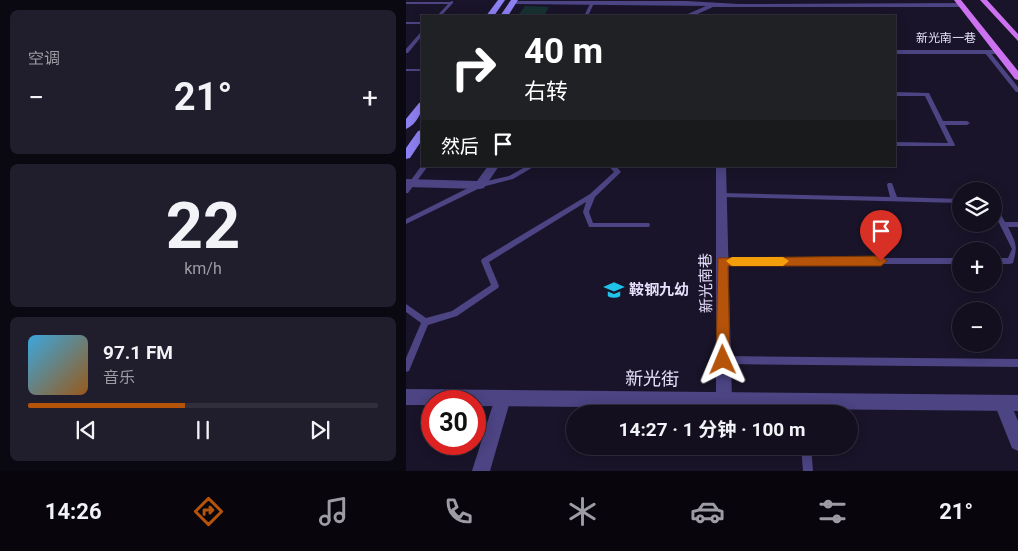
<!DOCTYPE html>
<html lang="zh">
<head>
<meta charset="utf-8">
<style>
	:root { --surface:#130f1f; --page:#201d2c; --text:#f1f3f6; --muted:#9d9ca4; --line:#322f3d; --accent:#b45309 }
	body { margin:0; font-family:Roboto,"Noto Sans SC",sans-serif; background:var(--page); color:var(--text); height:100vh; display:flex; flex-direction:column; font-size:19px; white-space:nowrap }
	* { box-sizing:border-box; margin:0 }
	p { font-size:16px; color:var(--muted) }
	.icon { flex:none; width:28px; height:28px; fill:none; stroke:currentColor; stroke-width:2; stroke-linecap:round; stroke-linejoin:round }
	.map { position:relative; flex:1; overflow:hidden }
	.side { display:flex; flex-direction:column; gap:10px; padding:10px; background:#0a0811; width:406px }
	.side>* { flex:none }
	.hud { position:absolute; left:15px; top:15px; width:475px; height:152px; border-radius:0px; box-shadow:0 2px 12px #0003,0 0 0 1px var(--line); background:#202124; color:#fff; overflow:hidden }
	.buttons { position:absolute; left:546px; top:182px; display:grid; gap:10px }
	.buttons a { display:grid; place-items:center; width:50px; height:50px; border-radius:50%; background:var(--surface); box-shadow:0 2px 12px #0003,0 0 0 1px var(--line); font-size:25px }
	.speed { position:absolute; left:15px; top:390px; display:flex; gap:10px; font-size:25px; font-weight:700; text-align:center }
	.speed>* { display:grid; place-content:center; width:65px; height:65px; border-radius:50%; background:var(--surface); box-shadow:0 2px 12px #0003,0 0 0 1px var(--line); line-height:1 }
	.speed .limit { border:8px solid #d22; background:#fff; color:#111 }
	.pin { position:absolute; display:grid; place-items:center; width:42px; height:42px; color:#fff; margin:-51px -21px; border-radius:50% 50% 50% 0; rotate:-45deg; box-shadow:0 0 5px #0007 }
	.pin .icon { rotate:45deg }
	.me { position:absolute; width:55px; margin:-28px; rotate:359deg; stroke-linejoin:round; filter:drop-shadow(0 0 4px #0008) }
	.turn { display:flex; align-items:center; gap:18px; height:105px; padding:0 20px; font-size:22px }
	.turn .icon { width:65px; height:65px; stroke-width:2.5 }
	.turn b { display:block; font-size:35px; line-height:42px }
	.then { display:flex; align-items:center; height:48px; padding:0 20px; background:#0003; gap:10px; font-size:19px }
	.big { font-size:38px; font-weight:700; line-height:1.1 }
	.side .widget { flex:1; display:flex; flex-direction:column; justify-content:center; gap:8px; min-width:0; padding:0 18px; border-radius:8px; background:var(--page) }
	.side .dial { align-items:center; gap:0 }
	.dial b { font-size:65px; line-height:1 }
	.song { display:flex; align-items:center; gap:15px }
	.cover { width:60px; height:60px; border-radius:8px; background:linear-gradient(135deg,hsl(200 70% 55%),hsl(30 70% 35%)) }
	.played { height:5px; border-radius:2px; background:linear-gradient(90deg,var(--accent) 45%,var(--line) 45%) }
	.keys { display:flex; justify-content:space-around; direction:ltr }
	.heat { display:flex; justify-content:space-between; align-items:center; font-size:28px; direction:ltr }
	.trip { position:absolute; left:160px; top:405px; width:292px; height:50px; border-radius:25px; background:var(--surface); box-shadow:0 2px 12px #0003,0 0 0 1px var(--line); font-weight:700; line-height:50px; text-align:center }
	.dock { display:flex; height:80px; justify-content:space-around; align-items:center; background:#08060c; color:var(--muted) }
	.dock .icon { width:35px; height:35px }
	.dock .on { color:var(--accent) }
	.dock b { font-size:22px; color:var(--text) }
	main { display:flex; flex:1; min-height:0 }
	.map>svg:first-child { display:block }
	.green { fill:#173133 }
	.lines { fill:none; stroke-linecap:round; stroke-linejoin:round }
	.service { fill:#4c4483; fill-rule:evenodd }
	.minor { fill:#4c4483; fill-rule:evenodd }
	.tertiary { fill:#4c4483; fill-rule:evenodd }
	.secondary { fill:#8d80f2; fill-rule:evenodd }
	.primary { fill:#cc72f0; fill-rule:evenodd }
	.route { fill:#b45309; stroke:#753606 }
	.slow { fill:#f59e0b }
	.labels { text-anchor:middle; stroke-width:5; stroke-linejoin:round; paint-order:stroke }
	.far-street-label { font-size:12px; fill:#e5dffc; stroke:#191429 }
	.street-label { font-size:15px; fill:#e5dffc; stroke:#191429 }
	.poi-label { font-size:15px; font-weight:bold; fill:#e5dffc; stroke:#191429; text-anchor:start }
	.near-street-label { font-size:18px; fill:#e5dffc; stroke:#191429 }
</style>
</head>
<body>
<main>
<section class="side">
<div class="widget"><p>空调</p>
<div class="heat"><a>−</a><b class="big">21°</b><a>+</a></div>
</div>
<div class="widget dial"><b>22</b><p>km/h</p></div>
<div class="widget">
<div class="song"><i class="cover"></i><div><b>97.1 FM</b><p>音乐</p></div></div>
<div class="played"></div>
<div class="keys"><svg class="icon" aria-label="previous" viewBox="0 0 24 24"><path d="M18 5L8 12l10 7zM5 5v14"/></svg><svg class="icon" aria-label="pause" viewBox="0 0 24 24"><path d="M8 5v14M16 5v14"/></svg><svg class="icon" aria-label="next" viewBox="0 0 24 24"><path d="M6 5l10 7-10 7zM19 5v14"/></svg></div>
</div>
</section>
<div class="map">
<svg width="612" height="471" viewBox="0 0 612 471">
	<rect width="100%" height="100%" fill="#191429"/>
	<path class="green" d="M119 6 143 7 138 16H112Z"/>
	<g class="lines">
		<g class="service">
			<path d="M46 1H47V3L35 16H31L42 4H0V2H44Z"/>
			<path d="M185 2 188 3 182 16H178Z"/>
			<rect x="0" y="22" width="16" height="2"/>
			<path d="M14 33H16V36L2 53H0V49Z"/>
			<path d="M579 51H583L612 87V92H610L579 53Z"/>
			<rect x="0" y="69" width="16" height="2"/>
			<path d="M489 92 523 93 537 121H561L564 123 561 125H539L549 145 548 146H489V142L542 143 519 96H489Z"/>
			<path d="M16 165 22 166 2 193H0V187Z"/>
			<path d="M121 166H129L107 179 76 187 0 224V219L72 183 103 176Z"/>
			<path d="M203 166H210L215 172 189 197 183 212 187 223H243L244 225 243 227H183L177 212 180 202 83 262 93 286 92 288 51 316 22 325 3 371 0 372V358L15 323 0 312V304L20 318 46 311 85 285 75 261 76 259 184 194 208 172Z"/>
			<path d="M482 183H486L491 197 555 199V203L315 197 312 195 315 193 484 197 481 185Z"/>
			<path d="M588 206H590L599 222H612V227H602C610 243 612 245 607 263L604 264H588V258H602L606 249 588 213Z"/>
			<path d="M316 258H555V264H316L313 263 312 261 313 259Z"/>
			<path d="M317 356 612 359V367L317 364 314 363 313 360 314 357Z"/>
			<path d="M395 397 398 398 402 414H392L390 401 392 398Z"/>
			<path d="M395 446H405L407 471H397Z"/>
		</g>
		<g class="minor">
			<path d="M106 1H280L333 4 555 3 559 5 555 7H307L287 16H277L300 6 108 4 104 2Z"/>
			<path d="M489 50H592L596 52 592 54H489Z"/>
			<path d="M82 166H93L78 188 74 189 0 187V179L71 181Z"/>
			<path d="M310 166H320L326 400 324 406 318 408 312 406 310 400Z"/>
			<path d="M97 390 103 392 105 398 84 471H66L89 398 91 392Z"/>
			<path d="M596 395 602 397 612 421V451L606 448 588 403 590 397Z"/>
		</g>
		<path class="tertiary" d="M0 389 612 395V411L69 406V401H26V405H0Z"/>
		<g class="secondary">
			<path d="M92 0H99L88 16H80Z"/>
			<path d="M105 0H112L102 16H94Z"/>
			<path d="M16 102C17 112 10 125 0 129V119L13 103Z"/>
			<path d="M16 130V140L4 158 0 159V148L12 131Z"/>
		</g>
		<g class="primary">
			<path d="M548 0H555L612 71V80L609 79Z"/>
			<path d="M574 0H581L612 34V41Z"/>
		</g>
	</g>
	<path class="route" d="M475 256 481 261 475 266H322L324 360 322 364 317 366 312 364 310 360 312 258Z"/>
	<path class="slow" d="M326 257H377L383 261 377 266H326L320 261Z"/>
	<defs>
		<symbol id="school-bare" viewBox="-9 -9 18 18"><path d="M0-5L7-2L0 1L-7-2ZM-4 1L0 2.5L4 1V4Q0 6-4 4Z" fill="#1fc2e8" stroke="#191429" stroke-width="2.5" paint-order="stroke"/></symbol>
	</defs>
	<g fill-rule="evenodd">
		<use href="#school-bare" x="194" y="276" width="28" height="28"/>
	</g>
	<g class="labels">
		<g class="far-street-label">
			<text x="540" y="42">新光南一巷</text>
		</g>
		<g class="street-label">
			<text transform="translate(300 283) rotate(-91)" y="5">新光南巷</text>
		</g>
		<g class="poi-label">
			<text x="223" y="295">鞍钢九幼</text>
		</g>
		<g class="near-street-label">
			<text transform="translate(246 379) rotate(1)" y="6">新光街</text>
		</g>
	</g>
</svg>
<div class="buttons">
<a><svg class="icon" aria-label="layers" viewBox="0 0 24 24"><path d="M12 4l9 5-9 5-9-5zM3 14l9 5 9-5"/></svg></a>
<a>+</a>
<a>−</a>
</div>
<div class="speed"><div class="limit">30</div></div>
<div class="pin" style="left:475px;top:261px;background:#d93025"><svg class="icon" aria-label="arrive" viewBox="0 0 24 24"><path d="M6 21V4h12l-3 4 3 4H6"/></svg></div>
<svg class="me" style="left:317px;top:360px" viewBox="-20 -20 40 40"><path d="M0-17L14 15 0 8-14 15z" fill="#b45309" stroke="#fff" stroke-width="4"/></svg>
<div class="trip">14:27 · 1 分钟 · 100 m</div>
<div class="hud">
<div class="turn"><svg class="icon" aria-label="right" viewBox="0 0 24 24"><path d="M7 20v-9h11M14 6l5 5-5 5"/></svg><div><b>40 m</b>右转</div></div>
<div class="then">然后<svg class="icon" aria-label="arrive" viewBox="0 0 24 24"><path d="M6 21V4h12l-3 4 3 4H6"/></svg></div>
</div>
</div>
</main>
<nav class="dock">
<b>14:26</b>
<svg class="icon on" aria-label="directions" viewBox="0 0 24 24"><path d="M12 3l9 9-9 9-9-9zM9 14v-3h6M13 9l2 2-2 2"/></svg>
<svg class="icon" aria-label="music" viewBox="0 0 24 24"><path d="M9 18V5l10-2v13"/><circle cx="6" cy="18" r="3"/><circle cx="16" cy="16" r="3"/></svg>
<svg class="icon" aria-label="phone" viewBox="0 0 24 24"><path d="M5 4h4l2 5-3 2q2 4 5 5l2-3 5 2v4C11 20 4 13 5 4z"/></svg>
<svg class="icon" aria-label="climate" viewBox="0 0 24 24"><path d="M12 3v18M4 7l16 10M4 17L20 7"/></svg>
<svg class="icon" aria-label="car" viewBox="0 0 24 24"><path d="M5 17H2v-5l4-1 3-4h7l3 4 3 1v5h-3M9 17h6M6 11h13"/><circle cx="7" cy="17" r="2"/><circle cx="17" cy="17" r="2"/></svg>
<svg class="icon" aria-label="filters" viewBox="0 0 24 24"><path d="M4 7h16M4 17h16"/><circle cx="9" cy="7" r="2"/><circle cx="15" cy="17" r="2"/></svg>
<b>21°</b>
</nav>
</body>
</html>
